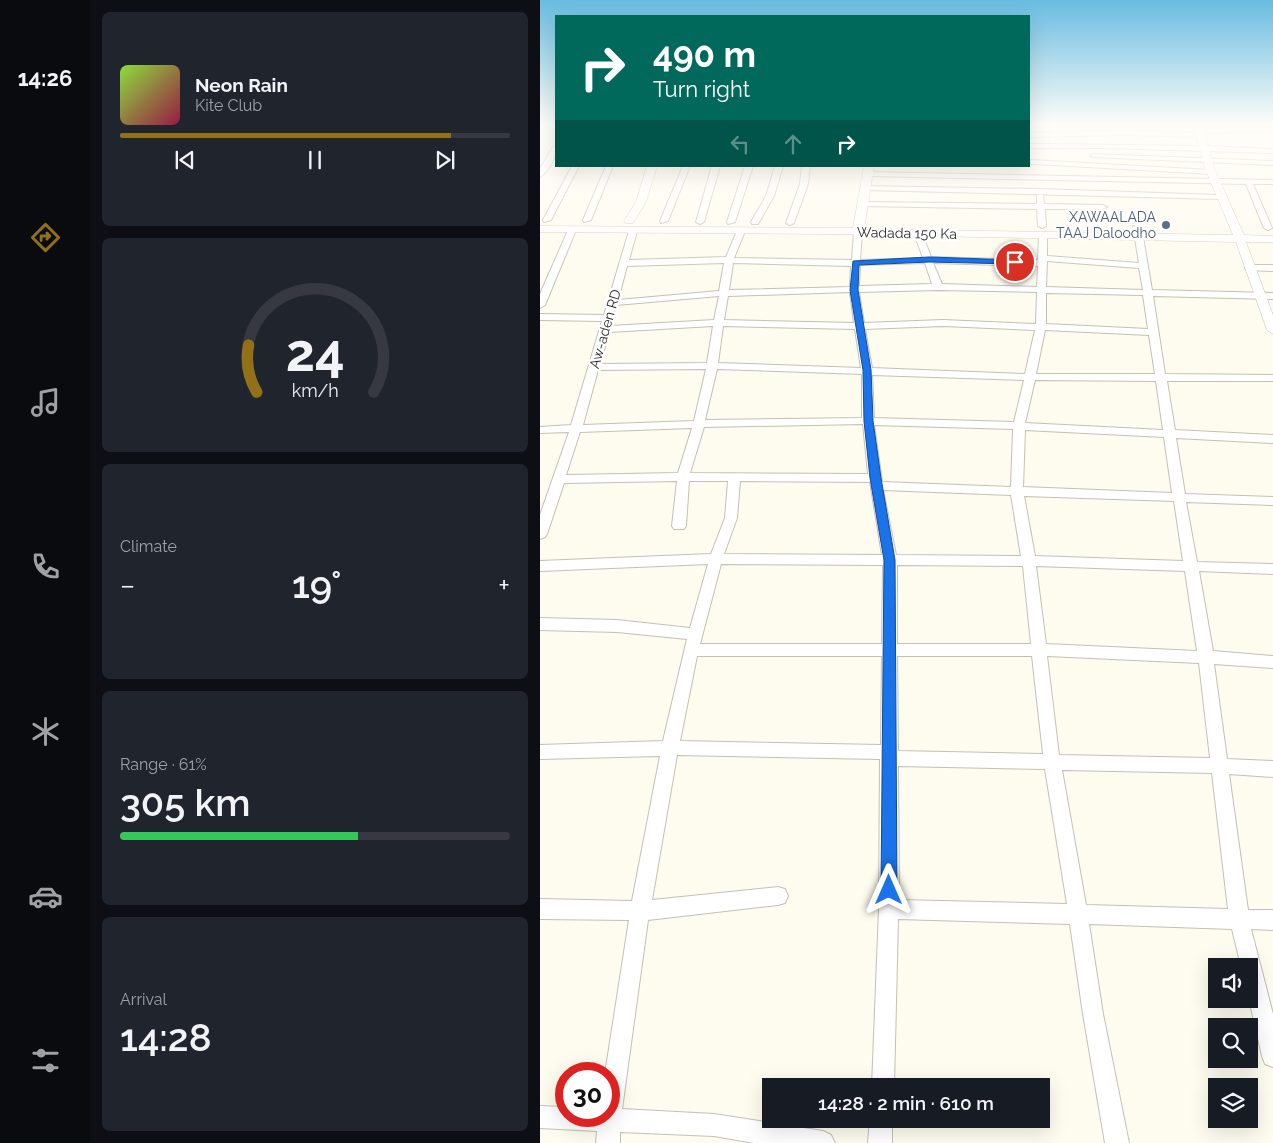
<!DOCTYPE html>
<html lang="en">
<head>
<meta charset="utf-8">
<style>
	:root { --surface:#171b24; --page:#20242c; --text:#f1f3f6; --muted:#9ea1a6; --line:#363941; --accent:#927017 }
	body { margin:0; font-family:Raleway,sans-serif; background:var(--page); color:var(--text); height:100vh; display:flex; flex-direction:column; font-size:19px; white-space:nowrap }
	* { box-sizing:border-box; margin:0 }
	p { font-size:16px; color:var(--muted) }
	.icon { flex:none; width:28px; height:28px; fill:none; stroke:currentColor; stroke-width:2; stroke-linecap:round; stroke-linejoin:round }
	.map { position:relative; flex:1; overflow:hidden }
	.side { display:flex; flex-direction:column; gap:12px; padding:12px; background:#0d0f14; width:450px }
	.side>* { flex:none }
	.banner { position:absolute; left:15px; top:15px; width:475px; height:152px; border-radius:0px; box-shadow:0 5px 20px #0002; background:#00695c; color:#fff; overflow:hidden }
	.fabs { position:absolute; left:668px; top:958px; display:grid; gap:10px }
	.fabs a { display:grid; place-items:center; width:50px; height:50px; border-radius:0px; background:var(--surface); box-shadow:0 5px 20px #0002; font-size:25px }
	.speed { position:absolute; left:15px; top:1062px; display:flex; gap:10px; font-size:25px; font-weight:700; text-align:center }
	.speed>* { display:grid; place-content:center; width:65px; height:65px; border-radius:50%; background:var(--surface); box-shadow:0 5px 20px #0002; line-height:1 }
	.speed .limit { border:8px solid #d22; background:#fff; color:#111 }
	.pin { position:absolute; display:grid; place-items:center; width:42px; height:42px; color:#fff; margin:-21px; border:2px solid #fff; border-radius:50%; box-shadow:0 1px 5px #0007 }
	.me { position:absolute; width:55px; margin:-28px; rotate:0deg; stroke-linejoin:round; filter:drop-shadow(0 0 4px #0008) }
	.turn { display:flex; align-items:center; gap:18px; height:105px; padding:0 15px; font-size:22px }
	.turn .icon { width:65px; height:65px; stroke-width:2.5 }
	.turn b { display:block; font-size:35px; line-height:42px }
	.lanes { display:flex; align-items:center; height:48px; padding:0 15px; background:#0003; justify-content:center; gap:25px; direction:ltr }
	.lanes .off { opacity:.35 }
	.big { font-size:38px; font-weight:600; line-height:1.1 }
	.side .tile { flex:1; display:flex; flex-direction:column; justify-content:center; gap:8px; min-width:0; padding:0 18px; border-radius:8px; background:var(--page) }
	.side .dial { align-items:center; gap:0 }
	.dial svg { height:130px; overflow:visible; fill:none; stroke:var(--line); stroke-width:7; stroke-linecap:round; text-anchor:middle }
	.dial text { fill:var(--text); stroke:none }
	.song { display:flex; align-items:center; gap:15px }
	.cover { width:60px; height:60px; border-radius:8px; background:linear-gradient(135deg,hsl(90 70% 55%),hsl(340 70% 35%)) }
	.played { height:5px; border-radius:2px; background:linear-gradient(90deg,var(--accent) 85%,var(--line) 85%) }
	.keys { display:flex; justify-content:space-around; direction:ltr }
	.heat { display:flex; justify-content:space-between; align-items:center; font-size:28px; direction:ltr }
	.charge { height:8px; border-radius:4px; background:linear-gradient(90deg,#34c759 61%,var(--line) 0) }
	.trip { position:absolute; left:222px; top:1078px; width:288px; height:50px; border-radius:0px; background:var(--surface); box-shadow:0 5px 20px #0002; font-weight:600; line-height:50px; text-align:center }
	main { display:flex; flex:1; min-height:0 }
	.tab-bar { display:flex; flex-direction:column; width:90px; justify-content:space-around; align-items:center; background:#090b0e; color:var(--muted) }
	.tab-bar .icon { width:35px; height:35px }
	.tab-bar .current { color:var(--accent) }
	.tab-bar b { font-size:22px; color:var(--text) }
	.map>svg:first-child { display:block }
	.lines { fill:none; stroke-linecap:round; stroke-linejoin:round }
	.minor-casing { stroke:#c3c0b5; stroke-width:2 }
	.tertiary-casing { stroke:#c3c0b5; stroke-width:1 }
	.minor { fill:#fff; fill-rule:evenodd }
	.tertiary { fill:#fff; fill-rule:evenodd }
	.route { fill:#1a73e8; stroke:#114b97 }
	.service-dot { fill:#5c6f8a; stroke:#fff; stroke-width:2 }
	.labels { text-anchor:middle; stroke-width:5; stroke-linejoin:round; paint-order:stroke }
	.far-service-label { font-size:14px; fill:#4e5e75; stroke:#fff; text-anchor:end }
	.far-street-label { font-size:14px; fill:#2c2b27; stroke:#fff }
</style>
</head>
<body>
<main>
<nav class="tab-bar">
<b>14:26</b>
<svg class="icon current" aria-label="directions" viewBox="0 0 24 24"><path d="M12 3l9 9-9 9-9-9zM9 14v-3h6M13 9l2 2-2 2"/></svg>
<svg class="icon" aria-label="music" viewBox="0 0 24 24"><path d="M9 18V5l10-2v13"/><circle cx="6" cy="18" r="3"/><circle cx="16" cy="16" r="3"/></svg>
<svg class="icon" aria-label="phone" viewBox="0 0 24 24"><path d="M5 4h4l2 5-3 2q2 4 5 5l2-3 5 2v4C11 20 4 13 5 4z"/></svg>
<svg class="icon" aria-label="climate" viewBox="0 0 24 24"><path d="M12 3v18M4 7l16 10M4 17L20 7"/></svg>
<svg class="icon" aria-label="car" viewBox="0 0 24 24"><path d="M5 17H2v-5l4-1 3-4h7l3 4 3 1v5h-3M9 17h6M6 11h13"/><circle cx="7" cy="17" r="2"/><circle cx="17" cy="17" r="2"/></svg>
<svg class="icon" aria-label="filters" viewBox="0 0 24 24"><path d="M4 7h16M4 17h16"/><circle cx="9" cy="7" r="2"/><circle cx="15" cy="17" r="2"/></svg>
</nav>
<section class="side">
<div class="tile">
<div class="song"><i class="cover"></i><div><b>Neon Rain</b><p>Kite Club</p></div></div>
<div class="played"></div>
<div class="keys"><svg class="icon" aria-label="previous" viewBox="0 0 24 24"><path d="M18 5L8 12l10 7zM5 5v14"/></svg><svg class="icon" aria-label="pause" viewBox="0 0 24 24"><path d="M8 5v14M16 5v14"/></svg><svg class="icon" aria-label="next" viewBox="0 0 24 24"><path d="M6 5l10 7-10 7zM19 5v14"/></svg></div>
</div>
<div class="tile dial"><svg viewBox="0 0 100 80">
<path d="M14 69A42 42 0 1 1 86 69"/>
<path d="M14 69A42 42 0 0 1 9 40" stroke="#927017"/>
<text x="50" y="56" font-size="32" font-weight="700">24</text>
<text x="50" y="72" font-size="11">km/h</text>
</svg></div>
<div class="tile"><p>Climate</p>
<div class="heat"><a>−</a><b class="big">19°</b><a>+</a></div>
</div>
<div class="tile"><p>Range · 61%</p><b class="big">305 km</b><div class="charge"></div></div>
<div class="tile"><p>Arrival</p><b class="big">14:28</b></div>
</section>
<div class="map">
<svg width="733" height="1143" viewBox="0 0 733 1143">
	<rect width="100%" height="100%" fill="#fefbef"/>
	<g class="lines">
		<defs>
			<g id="minor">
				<path d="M0 125H6L0 133Z"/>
				<path d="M733 127V131L659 133 656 131 659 129Z"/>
				<path d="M585 131 659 133 662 135 659 137 585 135 489 137V133Z"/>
				<path d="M489 144 664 146 733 149V153L565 148H489Z"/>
				<path d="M16 145C17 155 9 172 0 177V169L13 147Z"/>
				<path d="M554 154 733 161V165L552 157 550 156Z"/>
				<path d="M491 160 671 170 675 172 671 174 494 164H491Z"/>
				<path d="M32 166H39L11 220 4 222 3 220Z"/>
				<path d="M66 166H73L51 220 44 222 43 220Z"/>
				<path d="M143 166H150L128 221 121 223 120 221Z"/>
				<path d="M172 166H180L164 222 160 224 156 222Z"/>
				<path d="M205 166H213L195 222 188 224 187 222Z"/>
				<path d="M235 166H243L234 196 218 224H212L211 222 226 196Z"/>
				<path d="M262 166H270L268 184 254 223 250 225 246 223 260 184Z"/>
				<path d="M325 172 733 180V184H713L732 228 728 230 724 228 706 184 328 176 324 174Z"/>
				<path d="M323 186 499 189 680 195 684 197 680 199 326 190 322 188Z"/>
				<path d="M497 195H503L504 204 563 205 567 207 563 209H505L506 226 502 228 498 226 497 209 323 206 319 204 323 202 497 204Z"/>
				<path d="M593 226H599L603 237 612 290 733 293V299L613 296 625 374 733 375V381H627L635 430 733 435V443L636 438 645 494 733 497V505L646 502 657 562 733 564V574L659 571 673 651 733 656V668L674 664 687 759 733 761V777L689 774 708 910H733V930L711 929 733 1014V1067L725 1064 722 1056 709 999V966H701L692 929 549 924 563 1014 589 1143H565L543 1014 530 924 358 919 354 1086H332L339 909 340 759 137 755 112 900 238 887 245 889 248 896 245 903 238 905 108 920 82 1109 174 1114 283 1131 291 1135 295 1143H214L174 1136 80 1132V1143H56L57 1131 0 1128V1106L26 1107V1116H69V1074H65L89 920 0 919V899L92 901 120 756 0 759V745L123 741 147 639 77 632 0 630V618L77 620 150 628 168 564 0 571V561L171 554 185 518 188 481H149L146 526 144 529H134L132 526 137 481 24 483 7 534 5 537 0 539V515L29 432 0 433V427L31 425 62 321 0 320V314L64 315 89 231 93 229 97 231 89 260 186 257 197 231 201 229 205 231 194 258 312 260 314 232 318 230 322 232 320 260 383 258 374 233 378 231 382 233 391 257 498 260 499 236 503 234 507 236V256L599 263ZM507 261 599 268 603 290 506 287ZM184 263 179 291 78 300 87 266ZM193 263 311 266 310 287 189 290ZM385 263 392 284 319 286 320 265ZM393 263 498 266 497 287 402 284ZM398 290 497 292 496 324 403 320 324 323 319 292ZM310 292 314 323 184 320 188 296ZM506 293 603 295 608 329 506 324ZM179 296 174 320 70 326 76 305ZM173 326 167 363 60 364 69 332ZM183 326 315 329 321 368 178 363ZM403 326 495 330 485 374 332 368 325 329ZM505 330 609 335 615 374H496ZM166 369 154 421 43 425 58 370ZM177 369 322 374V418L165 420ZM332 375 484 380 474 422 334 418ZM495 380 616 381 623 430 485 423ZM323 424 328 474 150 473 164 427ZM334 425 473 429 471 487 342 482ZM152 428 138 473 26 475 40 432ZM485 430 624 437 632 493 483 487ZM200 481 330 482 342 555 184 554 197 518ZM343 490 471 495 481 556 356 555ZM484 496 634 501 643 561 495 556ZM181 564 343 565 342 644H160ZM357 565 483 566 491 644H357ZM496 566 645 571 657 651 506 644ZM157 656H342L341 745 140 741ZM357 656H492L503 754 358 751ZM507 656 659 663 670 758 519 755ZM358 766 505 769 527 904 359 900ZM522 770 672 773 688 909 546 905Z"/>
				<path d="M29 228 36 230 5 305 0 308V294Z"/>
				<path d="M709 265H733V271L706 270 705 268Z"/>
				<path d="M330 1119H352V1143H328Z"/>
			</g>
			<g id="tertiary">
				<path d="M654 125H662L674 168 704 235 733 236V242H706L733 315V334L727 330 696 242 286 234 0 232V226L313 228 324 166H334L324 229 693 235 665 168Z"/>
				<path d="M107 166H117L106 202 93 223H85L84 221 96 202Z"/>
			</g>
		</defs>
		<use href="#minor" class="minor-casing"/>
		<use href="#tertiary" class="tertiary-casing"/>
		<use href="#minor" class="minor"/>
		<use href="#tertiary" class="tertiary"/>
	</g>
	<linearGradient id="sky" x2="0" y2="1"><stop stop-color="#68bce1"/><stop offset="0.44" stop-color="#fffdf8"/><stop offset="1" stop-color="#fffdf8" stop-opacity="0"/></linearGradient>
	<rect width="733" height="285" fill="url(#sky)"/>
	<path class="route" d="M389 257 475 260 478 262 475 264 389 262 319 265 318 290 331 370 333 421 341 478 355 560 357 890 355 896 349 898 344 896 341 890 344 560 330 478 324 421 323 370 310 290 313 261Z"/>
	<circle class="service-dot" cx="626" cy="225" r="5"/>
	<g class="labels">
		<g class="far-service-label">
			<text x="616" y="222">XAWAALADA<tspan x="616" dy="16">TAAJ Daloodho</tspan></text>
		</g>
		<g class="far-street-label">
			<text transform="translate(367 233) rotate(1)" y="5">Wadada 150 Ka</text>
			<text transform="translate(65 329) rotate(-74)" y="5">Aw-aden RD</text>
		</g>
	</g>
</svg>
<div class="fabs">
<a><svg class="icon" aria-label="sound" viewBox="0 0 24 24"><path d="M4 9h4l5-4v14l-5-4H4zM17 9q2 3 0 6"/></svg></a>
<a><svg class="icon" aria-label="search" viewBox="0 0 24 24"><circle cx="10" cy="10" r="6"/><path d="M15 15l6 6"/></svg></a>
<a><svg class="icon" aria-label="layers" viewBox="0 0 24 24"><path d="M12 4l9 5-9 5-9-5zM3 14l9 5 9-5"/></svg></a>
</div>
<div class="speed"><div class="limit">30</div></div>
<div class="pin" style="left:475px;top:262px;background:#d93025"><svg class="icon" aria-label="arrive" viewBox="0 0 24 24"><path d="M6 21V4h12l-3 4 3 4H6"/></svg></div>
<svg class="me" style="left:349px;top:890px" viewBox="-20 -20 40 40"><path d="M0-17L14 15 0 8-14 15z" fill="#1a73e8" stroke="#fff" stroke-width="4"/></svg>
<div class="trip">14:28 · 2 min · 610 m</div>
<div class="banner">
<div class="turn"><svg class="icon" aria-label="right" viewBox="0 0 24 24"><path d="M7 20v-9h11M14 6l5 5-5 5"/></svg><div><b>490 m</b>Turn right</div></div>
<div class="lanes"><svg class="icon off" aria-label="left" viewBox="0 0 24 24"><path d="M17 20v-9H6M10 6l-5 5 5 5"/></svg><svg class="icon off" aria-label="ahead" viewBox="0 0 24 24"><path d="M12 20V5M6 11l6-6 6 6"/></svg><svg class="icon" aria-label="right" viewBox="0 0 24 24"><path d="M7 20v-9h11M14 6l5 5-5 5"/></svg></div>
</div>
</div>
</main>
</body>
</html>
